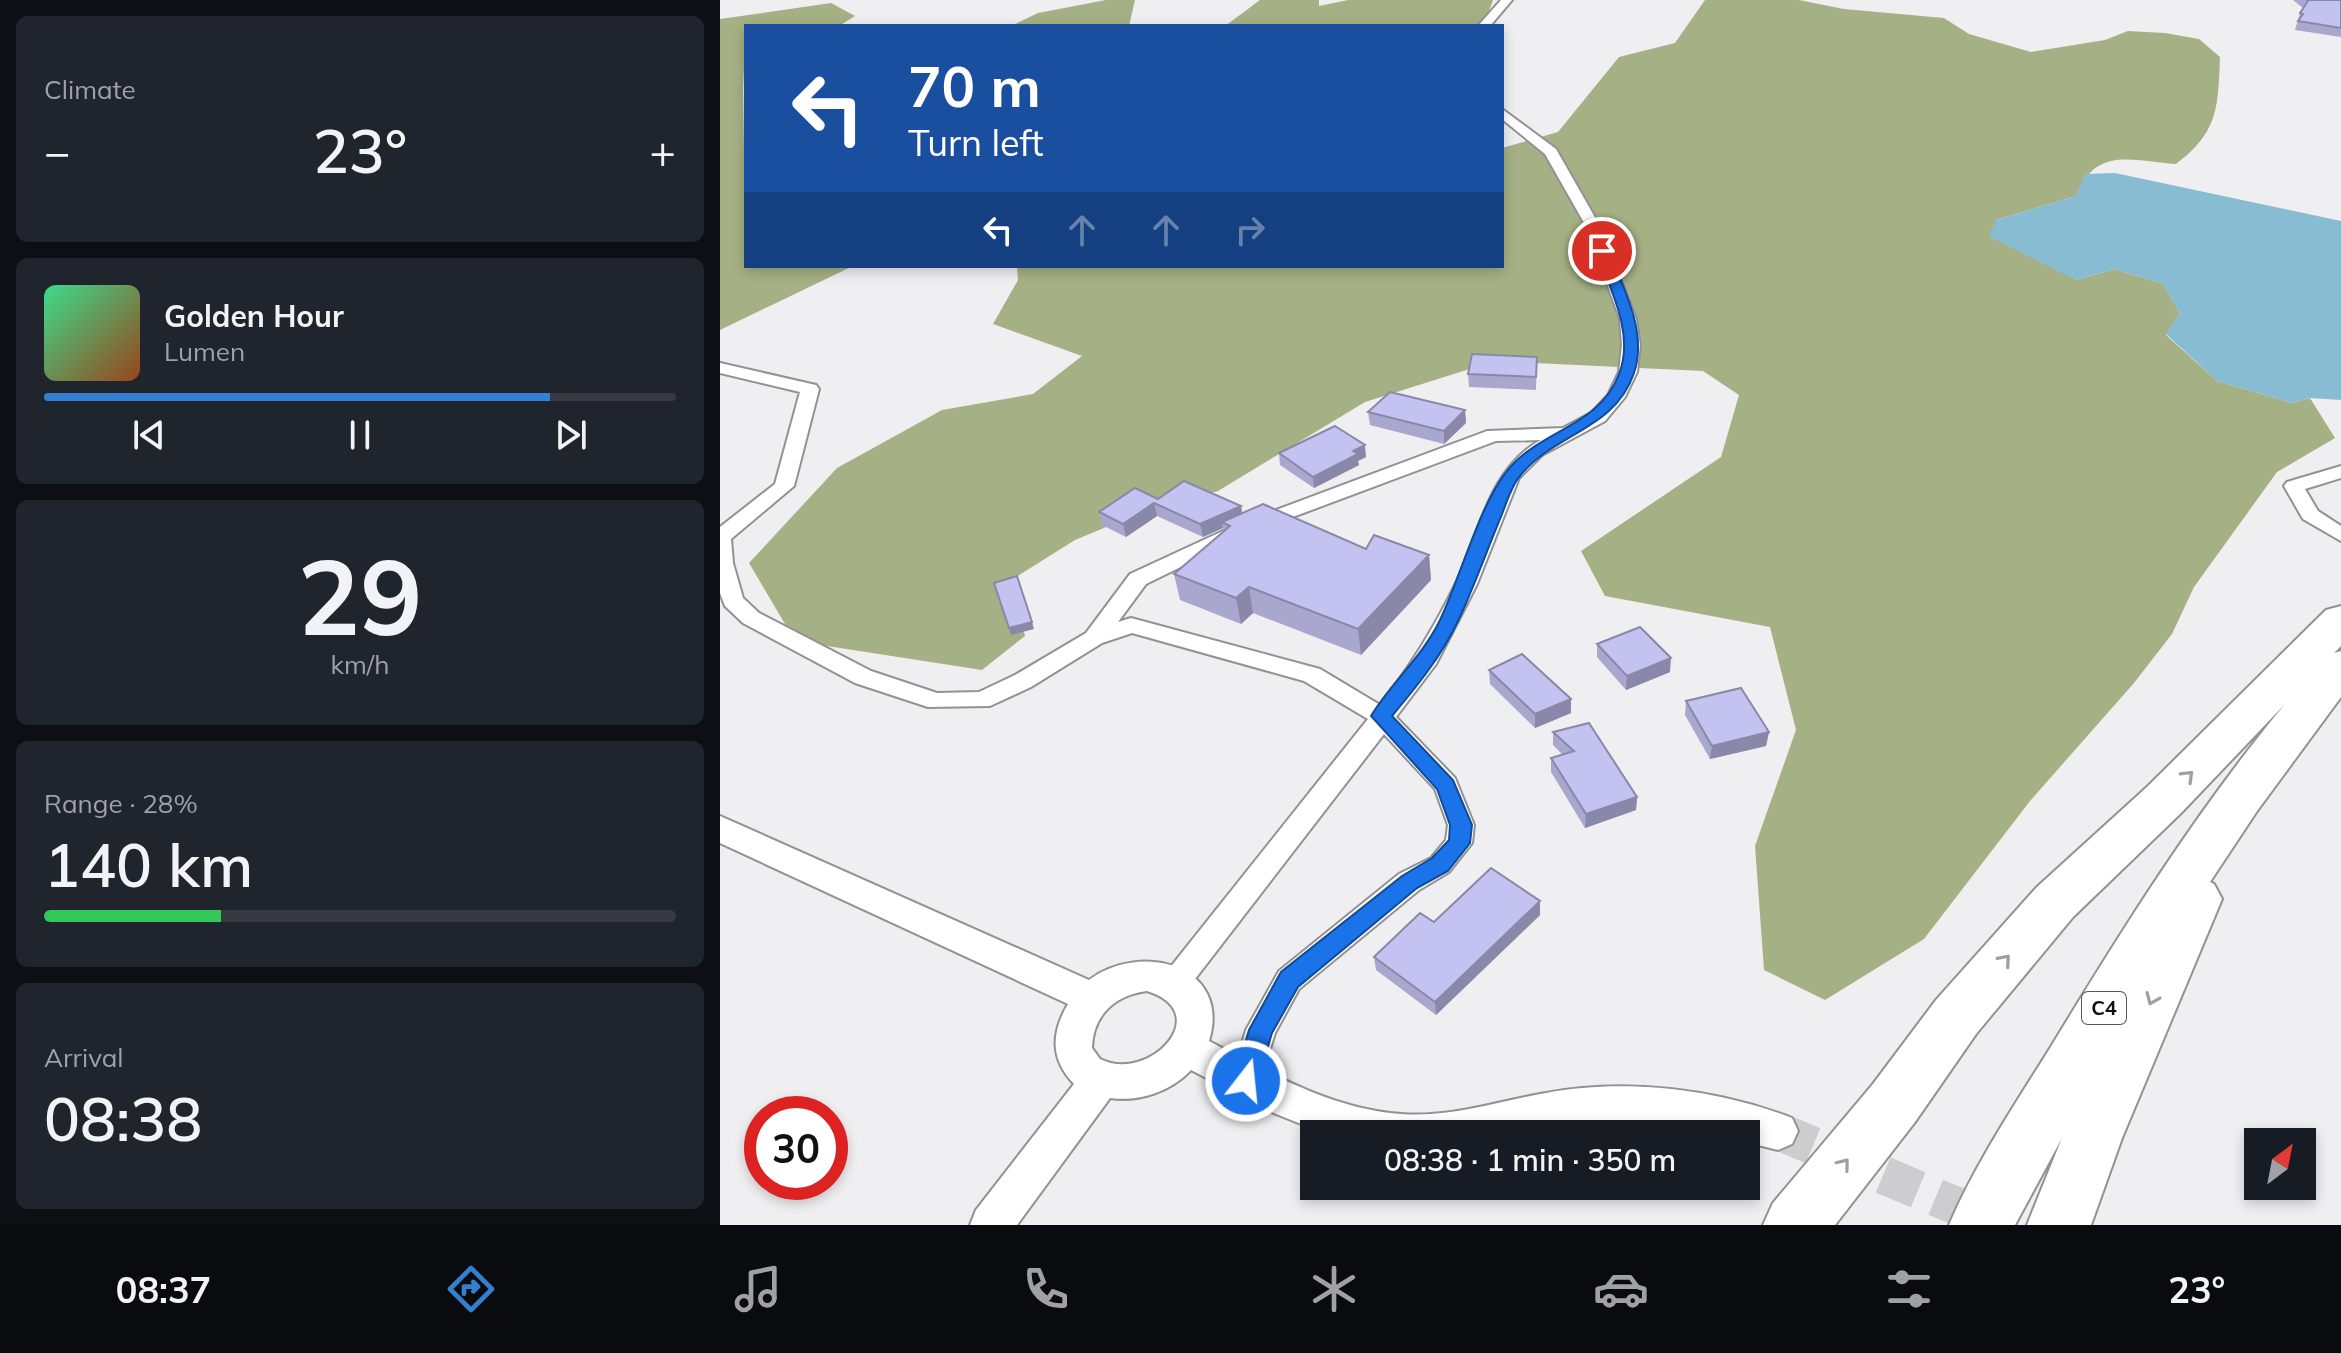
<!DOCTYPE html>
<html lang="en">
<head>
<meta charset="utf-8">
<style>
	:root { --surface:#171b24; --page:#20242c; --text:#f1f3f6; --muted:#9ea1a6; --line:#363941; --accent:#3380d0 }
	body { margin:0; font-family:Mulish,sans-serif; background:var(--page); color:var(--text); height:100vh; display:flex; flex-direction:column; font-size:30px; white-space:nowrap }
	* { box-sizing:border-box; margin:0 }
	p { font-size:26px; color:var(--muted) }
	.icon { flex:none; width:44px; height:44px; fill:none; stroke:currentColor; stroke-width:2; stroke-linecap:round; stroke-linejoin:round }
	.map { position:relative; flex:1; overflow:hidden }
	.drawer { display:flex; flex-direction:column; gap:16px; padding:16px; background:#0d0f14; width:720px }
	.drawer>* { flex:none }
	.top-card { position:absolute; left:24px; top:24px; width:760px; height:244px; border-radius:0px; box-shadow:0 4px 12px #0003; background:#1a4fa0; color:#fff; overflow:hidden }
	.needle { width:52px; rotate:32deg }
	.tools { position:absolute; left:1524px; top:1128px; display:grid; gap:16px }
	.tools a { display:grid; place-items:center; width:72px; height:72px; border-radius:0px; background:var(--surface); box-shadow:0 4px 12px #0003; font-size:40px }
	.speed { position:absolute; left:24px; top:1096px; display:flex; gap:16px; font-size:40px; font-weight:700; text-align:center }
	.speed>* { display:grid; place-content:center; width:104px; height:104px; border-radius:50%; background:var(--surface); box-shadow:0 4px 12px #0003; line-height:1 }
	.speed .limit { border:12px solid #d22; background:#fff; color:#111 }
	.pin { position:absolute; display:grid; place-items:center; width:68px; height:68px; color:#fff; margin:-34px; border:4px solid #fff; border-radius:50%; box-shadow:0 2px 8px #0007 }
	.me { position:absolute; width:88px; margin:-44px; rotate:16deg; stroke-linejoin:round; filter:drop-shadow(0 0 6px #0008) }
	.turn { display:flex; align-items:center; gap:28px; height:168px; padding:0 32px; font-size:36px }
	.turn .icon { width:104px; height:104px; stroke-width:2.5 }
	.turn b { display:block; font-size:56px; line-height:68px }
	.lanes { display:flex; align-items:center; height:76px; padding:0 32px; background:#0003; justify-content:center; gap:40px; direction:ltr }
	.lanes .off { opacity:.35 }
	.big { font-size:60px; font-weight:600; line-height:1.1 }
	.drawer .tile { flex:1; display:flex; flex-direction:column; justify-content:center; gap:12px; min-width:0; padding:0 28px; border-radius:12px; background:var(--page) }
	.drawer .dial { align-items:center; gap:0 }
	.dial b { font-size:104px; line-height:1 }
	.song { display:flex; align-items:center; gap:24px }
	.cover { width:96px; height:96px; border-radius:12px; background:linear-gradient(135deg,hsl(150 70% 55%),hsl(20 70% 35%)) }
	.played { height:8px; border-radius:4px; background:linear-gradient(90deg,var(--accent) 80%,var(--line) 80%) }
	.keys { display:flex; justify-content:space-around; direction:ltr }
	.heat { display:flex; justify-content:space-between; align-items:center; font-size:44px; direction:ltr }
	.charge { height:12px; border-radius:6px; background:linear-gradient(90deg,#34c759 28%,var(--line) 0) }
	.trip { position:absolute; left:580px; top:1120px; width:460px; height:80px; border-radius:0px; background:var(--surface); box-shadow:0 4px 12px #0003; font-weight:600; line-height:80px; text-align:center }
	.menu { display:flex; height:128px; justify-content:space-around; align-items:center; background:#090b0e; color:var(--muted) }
	.menu .icon { width:56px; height:56px }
	.menu .active { color:var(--accent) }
	.menu b { font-size:36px; color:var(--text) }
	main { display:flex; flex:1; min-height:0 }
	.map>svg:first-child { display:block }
	.forest { fill:#a5b184 }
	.water { fill:#87bcd2 }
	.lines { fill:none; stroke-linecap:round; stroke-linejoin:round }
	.tertiary-tunnel { stroke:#cdcdd0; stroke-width:38; stroke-dasharray:38 19; stroke-linecap:butt }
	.minor-casing { stroke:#929295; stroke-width:4 }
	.tertiary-casing { stroke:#929295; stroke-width:4 }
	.motorway-casing { stroke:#929295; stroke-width:4 }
	.minor { fill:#fff; fill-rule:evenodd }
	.tertiary { fill:#fff; fill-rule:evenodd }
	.motorway { fill:#fff; fill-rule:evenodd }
	.wall { fill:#a9a7ce }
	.shaded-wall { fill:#8988a8 }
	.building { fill:#c4c2f0; stroke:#8988a8; stroke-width:2 }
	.oneway { stroke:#9f9f9f }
	.route { fill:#1a73e8; stroke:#114b97; stroke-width:2 }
	.labels { text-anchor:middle; stroke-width:6; stroke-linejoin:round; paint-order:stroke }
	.shield { fill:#fdfdff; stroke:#565657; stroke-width:2 }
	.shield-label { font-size:20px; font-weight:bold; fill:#0e0e0f }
</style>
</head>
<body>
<main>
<section class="drawer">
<div class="tile"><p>Climate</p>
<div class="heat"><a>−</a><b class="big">23°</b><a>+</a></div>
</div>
<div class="tile">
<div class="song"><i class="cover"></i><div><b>Golden Hour</b><p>Lumen</p></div></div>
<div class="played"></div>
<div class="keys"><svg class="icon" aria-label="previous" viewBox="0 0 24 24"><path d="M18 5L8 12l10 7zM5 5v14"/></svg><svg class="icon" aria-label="pause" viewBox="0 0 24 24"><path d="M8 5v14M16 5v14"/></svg><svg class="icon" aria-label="next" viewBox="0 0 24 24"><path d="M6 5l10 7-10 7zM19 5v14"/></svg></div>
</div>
<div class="tile dial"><b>29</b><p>km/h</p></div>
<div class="tile"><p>Range · 28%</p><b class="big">140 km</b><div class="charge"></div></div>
<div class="tile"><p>Arrival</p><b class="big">08:38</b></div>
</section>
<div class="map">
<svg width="1621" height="1225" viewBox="0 0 1621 1225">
	<rect width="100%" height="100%" fill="#efeff2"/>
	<g class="forest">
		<path d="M386 0H415L409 26H291L318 13Z"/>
		<path d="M540 0H599V6L628 0H773L764 26H505Z"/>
		<path d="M985 0H1079L1124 9 1224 18 1249 34 1311 52 1385 40 1408 31 1445 33 1479 39 1500 57C1498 106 1499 132 1456 164 1411 161 1376 146 1356 196L1276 220 1356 280 1395 269 1443 284 1460 313 1446 335 1497 381 1572 403 1590 398 1615 438 1557 472 1474 587 1452 634 1414 683 1310 801 1204 939 1105 1000 1044 970 1035 846 1076 730 1050 627 885 596 861 551 1001 457 1019 395 983 371 775 361 645 402 498 491 420 513 355 540 291 580 305 636 262 670 75 641 29 563 117 468 222 410 313 394 362 356 273 324 298 280 297 266H782V148L838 132 899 57 955 43Z"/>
		<path d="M111 3 135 16 119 26H26L23 89 26 266H133L0 330V19Z"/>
	</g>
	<path class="water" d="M1395 173 1621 221V400L1590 398 1572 403 1497 381 1446 334 1460 313 1443 284 1395 269 1356 280 1269 236 1276 220 1356 196 1365 174Z"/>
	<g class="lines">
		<path class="tertiary-tunnel" d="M1058 1131 1282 1225"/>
		<defs>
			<g id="minor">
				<path d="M781 0H792L770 26H758Z"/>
				<path d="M782 109 836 149 881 228 916 319 920 345 917 372 905 397 885 421 822 455 799 478 757 584 716 664 676 717 735 778 754 825 752 843 729 872 699 890 579 989 555 1033 537 1091 526 1095 515 1091 511 1081 526 1030 559 971 679 874 711 858 726 840 728 825 715 789 664 734 465 992 455 995 445 992 441 983 445 974 648 719 584 681 412 633 382 643 311 687 270 706 208 707 135 683 23 623 5 606 0 593V527L55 484 80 392 0 373V363L96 385 99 389 74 486 11 539 13 563 23 598 39 613 151 671 217 693 259 692 295 675 366 633 410 574 516 525 767 431 843 428 871 413 888 395 899 372 902 345 900 319 867 228 825 154 782 119ZM821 440C769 468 759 534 735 585 714 628 690 667 660 705L600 669 411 618 398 622 426 584 530 533 776 441Z"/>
				<path d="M1621 466V478L1585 489 1598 511 1621 526V541L1583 519 1564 486 1567 482Z"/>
			</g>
			<path id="tertiary" d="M0 816 369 980C421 941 512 965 489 1041 549 1073 612 1109 681 1114 731 1118 778 1101 826 1093 905 1078 997 1089 1072 1118L1078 1131 1072 1144 1058 1150 1026 1142V1134H992L896 1123 848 1126 805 1134H606L556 1114 471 1070C450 1092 419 1102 390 1098L297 1225H250L256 1210 354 1084C330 1059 331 1033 348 1004L0 843ZM427 991C497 1013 428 1084 380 1059L372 1048C373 1015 395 995 427 991Z"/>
			<path id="motorway" d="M1621 606V646L1614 653 1621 651V697L1537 811 1490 882 1494 884 1502 899 1402 1138 1371 1225H1307L1342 1138 1295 1225H1229C1256 1162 1296 1103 1332 1045 1403 928 1477 810 1565 704L1461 813 1353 917 1256 1034 1195 1122 1115 1225H1043L1053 1203 1153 1084 1216 1000 1317 887 1427 787 1606 610Z"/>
		</defs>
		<use href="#minor" class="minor-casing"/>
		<use href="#tertiary" class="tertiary-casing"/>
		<use href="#motorway" class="motorway-casing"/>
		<use href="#minor" class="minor"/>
		<use href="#tertiary" class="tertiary"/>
		<use href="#motorway" class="motorway"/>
	</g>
	<g class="wall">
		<path d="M1573 0H1621V37L1575 30 1580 13 1583 8Z"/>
		<path d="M817 357 816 390 749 387 748 374Z"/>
		<path d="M745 410 746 423 724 444 650 425 648 412Z"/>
		<path d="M559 453 646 457 638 461 639 465 594 488 560 465Z"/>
		<path d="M438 499 521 506 522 513 646 549 709 555 711 580 641 655 533 613 521 624 460 600 454 574 504 532 503 528 483 537 437 516 406 537 382 525 379 512Z"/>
		<path d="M877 644 950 672 906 690 877 657Z"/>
		<path d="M769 670 851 699V713L815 728 770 684Z"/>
		<path d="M966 701 1049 732 1046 746 990 759 965 715Z"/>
		<path d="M833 732 917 797 916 810 865 828 831 772V758L843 755 833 745Z"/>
		<path d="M820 915 716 1015 656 970 654 957 714 922Z"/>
	</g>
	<g class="shaded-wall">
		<path d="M745 410 746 423 724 444V431Z"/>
		<path d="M645 445 646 457 638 461 639 465 594 488 593 477 633 451Z"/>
		<path d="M434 503 437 516 406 537 403 524Z"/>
		<path d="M521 506 523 519 502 522 503 528 483 537 480 524Z"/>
		<path d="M709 555 711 580 641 655 638 629Z"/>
		<path d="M529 587 533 613 521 624 516 598Z"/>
		<path d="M312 622 314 629 291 635 289 628Z"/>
		<path d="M951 658 950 672 906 690 907 676Z"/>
		<path d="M851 699V713L815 728V714Z"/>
		<path d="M1049 732 1046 746 990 759 992 746Z"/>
		<path d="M917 797 916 810 865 828 866 814Z"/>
		<path d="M820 901V915L716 1015 715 1002Z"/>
	</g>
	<g class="building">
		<path d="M1587 0H1621V28L1578 21 1583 14 1580 13 1588 1Z"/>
		<path d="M752 354 817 357 816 377 748 374Z"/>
		<path d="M670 392 745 410 724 431 648 412Z"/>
		<path d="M615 426 645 445 633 451 638 454 593 477 559 453Z"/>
		<path d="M464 481 521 506 480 524 434 503 403 524 379 512 415 488 438 499Z"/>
		<path d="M543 504 646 549 654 535 709 555 638 629 529 587 516 598 454 574 510 526 502 522Z"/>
		<path d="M297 576 312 622 289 628 274 583Z"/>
		<path d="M920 627 951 658 907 676 877 644Z"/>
		<path d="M802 654 851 699 815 714 769 670Z"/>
		<path d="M1021 688 1049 732 992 746 966 701Z"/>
		<path d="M869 723 917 797 866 814 831 758 854 751 833 732Z"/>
		<path d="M771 868 820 901 715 1002 654 957 700 913 714 922Z"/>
	</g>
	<defs><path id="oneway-chevron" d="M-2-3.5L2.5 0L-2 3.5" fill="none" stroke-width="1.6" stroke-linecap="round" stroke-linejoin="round" transform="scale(2)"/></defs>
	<g class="oneway">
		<use href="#oneway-chevron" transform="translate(1468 776) rotate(-45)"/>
		<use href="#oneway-chevron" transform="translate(1285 960) rotate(-49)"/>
		<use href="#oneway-chevron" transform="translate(1432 999) rotate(113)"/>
		<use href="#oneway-chevron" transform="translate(1124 1164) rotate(-51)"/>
	</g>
	<path class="route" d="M882 247 889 251C903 288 928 332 914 373 895 430 834 433 800 476 791 486 787 502 782 514 767 550 754 587 738 621 721 657 697 686 672 716L733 780 752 825 750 843 728 871 697 888 578 987 552 1033 535 1089 526 1092 517 1089 514 1081 529 1030 561 972 682 876 712 858 729 840 730 825 717 789 651 716C671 683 701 658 719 622 741 578 761 496 794 463 828 429 881 423 899 374 915 334 890 288 876 251Z"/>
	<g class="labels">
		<rect class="shield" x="1362" y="992" width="44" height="32" rx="6"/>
		<g class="shield-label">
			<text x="1384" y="1015">C4</text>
		</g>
	</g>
</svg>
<div class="tools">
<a><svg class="needle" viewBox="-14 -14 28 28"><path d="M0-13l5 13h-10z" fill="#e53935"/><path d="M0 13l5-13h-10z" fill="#9ea1a6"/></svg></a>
</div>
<div class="speed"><div class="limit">30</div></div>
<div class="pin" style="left:882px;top:251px;background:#d93025"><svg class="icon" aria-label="arrive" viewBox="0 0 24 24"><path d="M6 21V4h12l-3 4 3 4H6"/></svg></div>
<svg class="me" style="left:526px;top:1081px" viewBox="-20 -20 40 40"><circle r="17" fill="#1a73e8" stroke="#fff" stroke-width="3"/><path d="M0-11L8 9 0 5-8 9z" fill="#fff"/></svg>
<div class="trip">08:38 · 1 min · 350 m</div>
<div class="top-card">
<div class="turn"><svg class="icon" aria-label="left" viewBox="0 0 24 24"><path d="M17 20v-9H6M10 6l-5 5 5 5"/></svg><div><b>70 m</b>Turn left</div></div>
<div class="lanes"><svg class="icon" aria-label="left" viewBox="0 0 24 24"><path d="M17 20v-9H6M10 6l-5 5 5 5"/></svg><svg class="icon off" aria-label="ahead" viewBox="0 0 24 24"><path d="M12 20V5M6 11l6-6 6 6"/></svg><svg class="icon off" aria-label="ahead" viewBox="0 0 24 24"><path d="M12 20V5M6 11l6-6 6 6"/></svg><svg class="icon off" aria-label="right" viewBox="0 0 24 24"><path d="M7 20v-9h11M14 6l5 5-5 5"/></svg></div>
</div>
</div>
</main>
<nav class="menu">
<b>08:37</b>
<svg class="icon active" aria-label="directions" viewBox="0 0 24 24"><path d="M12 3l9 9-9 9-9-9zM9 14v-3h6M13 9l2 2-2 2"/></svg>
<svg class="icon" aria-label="music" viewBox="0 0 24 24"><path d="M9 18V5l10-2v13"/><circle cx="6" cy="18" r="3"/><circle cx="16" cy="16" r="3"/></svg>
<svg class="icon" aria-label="phone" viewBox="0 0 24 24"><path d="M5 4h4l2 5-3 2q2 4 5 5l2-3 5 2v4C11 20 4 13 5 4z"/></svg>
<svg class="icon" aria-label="climate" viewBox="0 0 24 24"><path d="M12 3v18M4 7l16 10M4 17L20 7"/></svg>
<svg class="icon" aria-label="car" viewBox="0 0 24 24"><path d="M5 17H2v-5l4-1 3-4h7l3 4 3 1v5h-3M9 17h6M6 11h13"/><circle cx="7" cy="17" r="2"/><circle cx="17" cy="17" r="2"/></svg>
<svg class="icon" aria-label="filters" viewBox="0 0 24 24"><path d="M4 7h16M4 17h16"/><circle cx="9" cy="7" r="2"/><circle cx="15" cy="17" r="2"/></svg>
<b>23°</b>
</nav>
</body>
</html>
